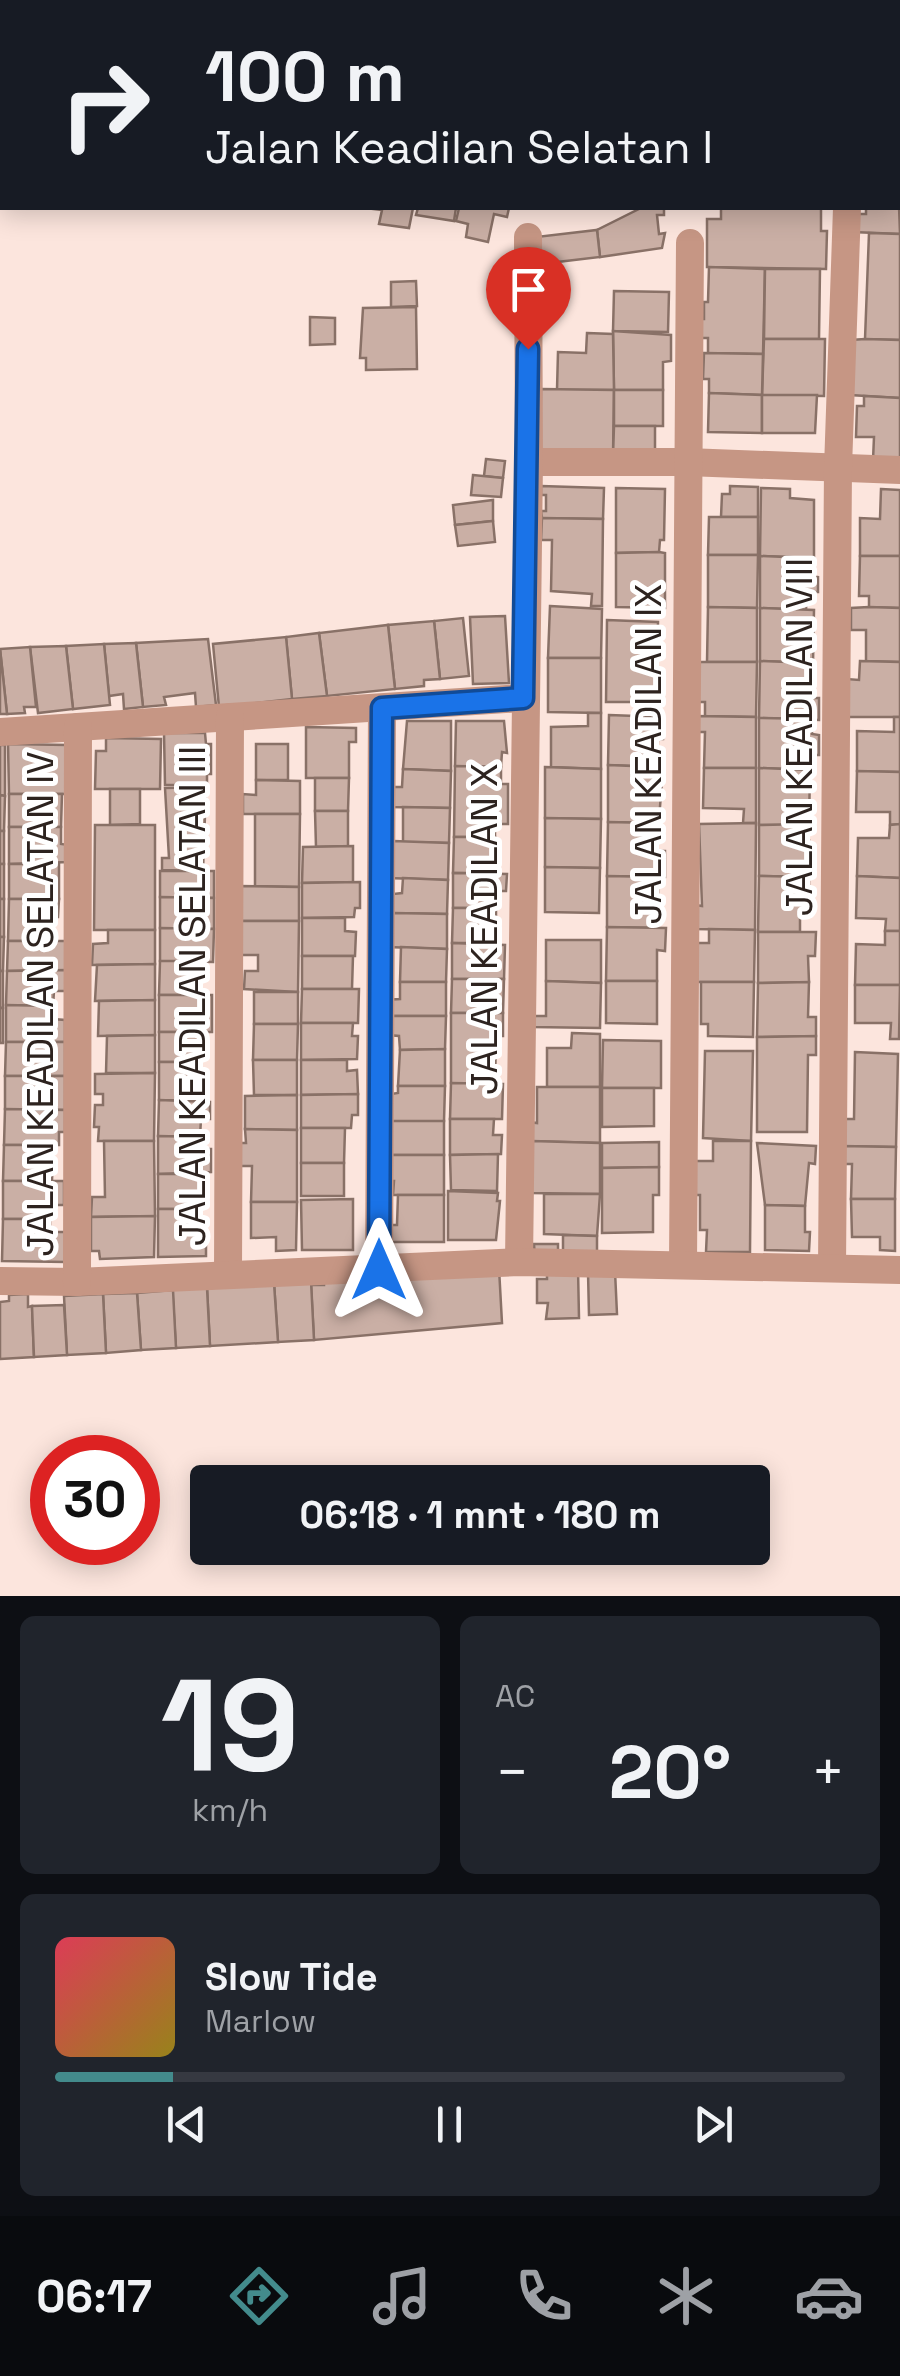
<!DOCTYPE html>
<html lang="id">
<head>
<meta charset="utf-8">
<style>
	:root { --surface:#171b24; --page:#20242c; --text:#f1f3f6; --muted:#9ea1a6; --line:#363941; --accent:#438b8c }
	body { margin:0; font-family:"Space Grotesk",sans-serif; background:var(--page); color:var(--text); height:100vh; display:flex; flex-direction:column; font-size:38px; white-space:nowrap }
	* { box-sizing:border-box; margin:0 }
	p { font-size:32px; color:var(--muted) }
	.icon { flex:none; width:55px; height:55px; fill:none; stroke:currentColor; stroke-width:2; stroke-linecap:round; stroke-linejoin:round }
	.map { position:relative; height:1596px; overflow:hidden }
	.side { display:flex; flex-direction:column; gap:20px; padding:20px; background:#0d0f14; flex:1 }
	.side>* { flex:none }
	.hud { position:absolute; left:0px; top:0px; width:900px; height:210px; box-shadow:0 5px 25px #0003; background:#171b24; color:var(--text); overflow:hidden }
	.speed { position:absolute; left:30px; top:1435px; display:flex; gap:20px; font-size:50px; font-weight:700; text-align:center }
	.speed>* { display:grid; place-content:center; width:130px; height:130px; border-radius:50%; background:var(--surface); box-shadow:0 5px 25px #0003; line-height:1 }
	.speed .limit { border:15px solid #d22; background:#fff; color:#111 }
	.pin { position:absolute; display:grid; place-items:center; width:85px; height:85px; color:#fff; margin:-102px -42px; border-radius:50% 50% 50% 0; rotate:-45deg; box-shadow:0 0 10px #0007 }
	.pin .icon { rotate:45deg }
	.me { position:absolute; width:110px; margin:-55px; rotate:0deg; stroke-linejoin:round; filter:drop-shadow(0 0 8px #0008) }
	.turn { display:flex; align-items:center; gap:35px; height:210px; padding:0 40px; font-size:45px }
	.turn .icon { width:130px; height:130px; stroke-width:2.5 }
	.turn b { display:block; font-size:70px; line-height:85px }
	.big { font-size:75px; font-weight:800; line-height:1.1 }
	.side .tile { flex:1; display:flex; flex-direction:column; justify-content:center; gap:15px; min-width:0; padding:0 35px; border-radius:15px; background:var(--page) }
	.side .dial { align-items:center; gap:0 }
	.dial b { font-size:130px; line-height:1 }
	.song { display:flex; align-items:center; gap:30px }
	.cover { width:120px; height:120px; border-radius:15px; background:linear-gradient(135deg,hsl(350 70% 55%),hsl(50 70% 35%)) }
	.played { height:10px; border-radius:5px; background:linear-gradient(90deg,var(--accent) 15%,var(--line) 15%) }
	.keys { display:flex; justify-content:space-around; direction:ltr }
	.heat { display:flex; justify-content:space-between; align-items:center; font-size:55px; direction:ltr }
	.side .tiles { flex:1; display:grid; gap:20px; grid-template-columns:1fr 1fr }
	.tile:last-child { grid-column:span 2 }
	.trip { position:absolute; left:190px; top:1465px; width:580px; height:100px; border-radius:10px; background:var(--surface); box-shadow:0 5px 25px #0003; font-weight:800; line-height:100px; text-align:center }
	.dock { display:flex; height:160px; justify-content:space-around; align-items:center; background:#090b0e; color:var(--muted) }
	.dock .icon { width:70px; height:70px }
	.dock .active { color:var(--accent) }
	.dock b { font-size:45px; color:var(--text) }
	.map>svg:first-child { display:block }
	.building { fill:#caafa5; stroke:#897167; stroke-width:2.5 }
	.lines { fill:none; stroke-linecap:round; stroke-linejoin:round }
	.minor { stroke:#c69684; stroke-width:28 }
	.route-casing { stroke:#114b97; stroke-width:25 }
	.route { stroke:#1a73e8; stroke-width:18 }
	.labels { text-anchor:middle; stroke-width:10; stroke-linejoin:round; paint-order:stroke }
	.street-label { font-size:38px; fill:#2d231f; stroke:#fff }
</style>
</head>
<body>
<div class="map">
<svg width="900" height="1596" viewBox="0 0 900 1596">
	<rect width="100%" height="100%" fill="#fce5dd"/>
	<g class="building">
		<path d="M693 0H735L740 2H691Z"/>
		<path d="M861 0H900V12L898 2H861Z"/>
		<rect x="898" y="12" width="2" height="57"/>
		<rect x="898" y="69" width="2" height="56"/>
		<path d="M898 125H900V179L898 178Z"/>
		<path d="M898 178 900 234 853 232 854 214H866V208H898Z"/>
		<path d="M365 208H413L409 228 379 224 382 210Z"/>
		<path d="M418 208H456L454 221 416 215Z"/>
		<path d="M459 208H509L507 217 494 214 488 242 466 237 468 224 456 221Z"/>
		<path d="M641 208H664V215H657L659 234 665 233 662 248 600 257 597 230Z"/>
		<path d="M721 208H821V231H827L826 269 707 267V219H721Z"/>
		<path d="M597 230 600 257 540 264 536 237Z"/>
		<path d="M869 233 900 234V340L865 339Z"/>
		<path d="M709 267 765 269 763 354 708 353V338H698L699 319H704V302H708Z"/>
		<path d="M765 269H820L819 339H764Z"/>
		<path d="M416 281 417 306 391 307V282Z"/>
		<path d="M614 291 669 292 668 332 613 331Z"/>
		<path d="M416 307 417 369 366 370V358H360L363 308Z"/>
		<path d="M310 317 335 318V344L310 345Z"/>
		<path d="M613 331 671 335V361L663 362V390H614Z"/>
		<path d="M587 333 613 334 614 390H557L558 352 586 353Z"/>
		<path d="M764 339H825L824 396 762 395Z"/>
		<path d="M865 339 900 340V398L850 395 851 340Z"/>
		<path d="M704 353 763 354 762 395 709 393V379H703Z"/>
		<path d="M541 389 614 390 613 456 540 457Z"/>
		<rect x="614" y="390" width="49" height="36"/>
		<path d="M709 393 762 395V433L708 432Z"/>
		<path d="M762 395H817L815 433H762Z"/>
		<path d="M864 396 900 398V460H873L874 437H856L857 406H864Z"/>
		<path d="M614 426H655V456H613Z"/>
		<path d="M486 459 505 461 503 478 484 476Z"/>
		<path d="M473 475 503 478 501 497 471 495Z"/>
		<path d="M541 486 604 488 603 519 542 518 541 511H546V495H541Z"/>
		<path d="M730 486 758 487V517H721L722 494H730Z"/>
		<path d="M616 488 665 489 664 540H660L659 552 616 553Z"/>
		<path d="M761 488 790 489V498L814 500V558L760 556Z"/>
		<path d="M881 489 900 490V556H860V518L880 519Z"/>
		<path d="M493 500V521L455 525 453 505Z"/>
		<path d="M709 517H758V555H708Z"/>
		<path d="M542 518 603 519 602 606H591L592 594 551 591 552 540H541Z"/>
		<path d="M493 521 495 542 458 546 455 525Z"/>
		<path d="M659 552 665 553V608L616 607V553Z"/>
		<path d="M708 555H758L757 608 708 607Z"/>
		<path d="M760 556 810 558V576L818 577V592H807L806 610 760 608Z"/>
		<path d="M860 556H900V608L869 607V596H859Z"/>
		<path d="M550 606 602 609 601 658H548Z"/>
		<path d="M708 607 757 608V662H707Z"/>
		<path d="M869 607 900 608V662L866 661V630H851V608Z"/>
		<path d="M760 608 814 610 813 663 760 661Z"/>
		<path d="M505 616 509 683 473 684 470 617Z"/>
		<path d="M463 618 469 676 440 679 434 621Z"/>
		<path d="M607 620 658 622 657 702H606Z"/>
		<path d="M434 621 440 679 424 680V686L395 689 388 625Z"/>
		<path d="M388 625 395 689 327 696 319 633Z"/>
		<path d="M319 633 327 696 292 699 286 637Z"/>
		<path d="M286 637 292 699 219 707 213 644Z"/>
		<path d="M208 639 216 705 196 707 195 693 164 697 166 705 143 707 136 643Z"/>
		<path d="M136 643 143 707 124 709 123 694 109 696 104 644Z"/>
		<path d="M104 644 110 705 73 709 66 646Z"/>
		<path d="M66 646 73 709 38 713 30 647Z"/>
		<path d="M30 647 36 707H24L25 713 7 714 0 649Z"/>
		<path d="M0 649 7 714H0Z"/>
		<path d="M548 658H601V713L548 712Z"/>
		<path d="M760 661 813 663V698H819V720L759 718Z"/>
		<path d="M860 661 900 662V717H847V679L859 680Z"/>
		<path d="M693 662H757L756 717 705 716V702H693Z"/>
		<path d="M588 713H601V769L551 767V727L588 726Z"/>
		<path d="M609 715 663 717V739H658L657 767 608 765Z"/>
		<path d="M694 716 756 717V768H704L705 732H693Z"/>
		<path d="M894 717H900V772L857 771V731L894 732Z"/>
		<path d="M759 718 812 719V734L819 735V755H810V770L759 768Z"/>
		<path d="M407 721H451V771L403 769Z"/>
		<path d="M456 721H504L507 753 502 752 501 767 455 766Z"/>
		<path d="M306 727 356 728V742H349V778H306Z"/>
		<path d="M164 733H205L206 744H211V774H207V785H165Z"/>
		<path d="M106 738 161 739 160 789H95L96 751H106Z"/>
		<path d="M8 744 67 745 66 794H9Z"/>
		<rect x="256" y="744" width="32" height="36"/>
		<path d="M0 745H5V796L0 795Z"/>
		<path d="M608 765 657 767V782H662L659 819H652V823L608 822Z"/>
		<path d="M455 766 501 767V784H508V824H495V837H454Z"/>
		<path d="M545 767 601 769V819L545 818Z"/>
		<path d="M704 768H756V823H743L744 809 703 808Z"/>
		<path d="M759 768 810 770 809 825H759Z"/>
		<path d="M403 769 451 771 450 808 389 807V787H402Z"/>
		<path d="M857 771 900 772V824L890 825V812H856Z"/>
		<path d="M315 778H349L348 811H315Z"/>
		<path d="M256 780 300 781V814H243V794L256 795Z"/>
		<path d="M206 787 203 871 162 870V858H169L165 788Z"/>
		<path d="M110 789H140V824L110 825Z"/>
		<path d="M9 794H62L61 827H9Z"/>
		<path d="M0 795 5 796 4 831H0Z"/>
		<path d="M403 807 450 808 449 843 403 842Z"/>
		<path d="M315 811H348V846L316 847Z"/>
		<path d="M255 814H300L299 887 255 886Z"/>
		<path d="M545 818 601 819 600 868 545 867Z"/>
		<path d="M608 822 652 823 656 851H665V877L607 876Z"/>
		<path d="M756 823 755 930 694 929 695 905 702 906 699 824Z"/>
		<path d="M805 824V839L809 840V877L759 876V825Z"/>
		<path d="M900 824V878L857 876 858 838H889L890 825Z"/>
		<path d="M95 825H155V930H94Z"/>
		<path d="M9 827H61V844L69 845V862L9 864Z"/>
		<rect x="0" y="831" width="4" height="33"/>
		<path d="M454 837H495V873H453Z"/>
		<path d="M393 841 449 843 448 880 388 878Z"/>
		<path d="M353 846V882L302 883 303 847Z"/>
		<rect x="0" y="864" width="4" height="35"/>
		<rect x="9" y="864" width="50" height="35"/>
		<path d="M545 867 600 868 599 913 545 912Z"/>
		<path d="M160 871H214V898L160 897Z"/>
		<path d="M453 873 507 874 506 891H497L496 908H453Z"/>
		<path d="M607 876 658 877V928L607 927Z"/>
		<path d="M759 876 809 877V916H800V932H758Z"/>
		<path d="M857 876 900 878V931H885L886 919 856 918Z"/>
		<path d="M403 878 448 880 447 914 393 913V894L402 893Z"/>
		<path d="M360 882V908H355L354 917 302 918V883Z"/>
		<path d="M239 886 299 887V921H240Z"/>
		<path d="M160 897 214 898V929L160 928Z"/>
		<rect x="0" y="899" width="4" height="38"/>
		<path d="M9 899H59L58 917H42L41 941H8Z"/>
		<path d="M453 908H496V943H452Z"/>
		<path d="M393 913 447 914V949L387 947Z"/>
		<path d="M302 918H345V931L356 932 355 956H302Z"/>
		<path d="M240 921H299L298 992 244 989 245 971H258V955H240Z"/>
		<path d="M607 927 666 928 665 951 657 950V981H606Z"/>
		<path d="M160 928 214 929 213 962 160 961Z"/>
		<path d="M709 929 755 930 754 982H689V943H709Z"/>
		<path d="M108 930H155V964L92 965 93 944 108 943Z"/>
		<path d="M885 931H900V985H855L856 944 885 945Z"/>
		<path d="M758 932H816L815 956H808L809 982 758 983Z"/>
		<path d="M0 937H4L3 971H0Z"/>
		<path d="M546 940H601V983L546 981Z"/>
		<path d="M8 941H68L67 970 7 971Z"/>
		<path d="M452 943 505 945 504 979H452Z"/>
		<path d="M401 947 447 949 446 982H400Z"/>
		<path d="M302 956H353L352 989H302Z"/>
		<path d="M160 961H200L199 995H159Z"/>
		<path d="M155 964V1000L95 1001 97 965Z"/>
		<path d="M67 970 66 991H54L53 1006 6 1005 7 971Z"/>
		<rect x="0" y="971" width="3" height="37"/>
		<path d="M452 979H504L503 1013H451Z"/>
		<path d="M546 981 601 983 600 1028 533 1027V1016H546Z"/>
		<path d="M606 981H657V1024L606 1023Z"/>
		<path d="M400 982H446V1016H388L383 1000 400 999Z"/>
		<path d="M701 982H754L753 1037 708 1036V1024H701Z"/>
		<path d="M809 982 808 1017H816V1036L757 1037 758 983Z"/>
		<path d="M855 985H900L899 1039H890L891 1023H855Z"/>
		<path d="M302 989H359L358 1023H301Z"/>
		<rect x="254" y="992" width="44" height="32"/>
		<rect x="159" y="995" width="53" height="37"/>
		<path d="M155 1000V1035L98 1036 99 1001Z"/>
		<path d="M6 1005 53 1006V1019L65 1020V1042H6Z"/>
		<rect x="0" y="1008" width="3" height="35"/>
		<path d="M451 1013H503V1036H496L495 1085 451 1083Z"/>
		<path d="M388 1016H446L445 1049 400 1050 399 1036 388 1035Z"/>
		<path d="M301 1023H353L352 1036H358L357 1059 301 1060Z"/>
		<path d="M254 1024H298L297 1060H253Z"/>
		<path d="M159 1032H201L200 1062H159Z"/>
		<path d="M572 1033 600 1034V1087H547V1048H571Z"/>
		<path d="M155 1035V1073H106L107 1036Z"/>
		<path d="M816 1036V1055H808L807 1132H757V1037Z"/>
		<path d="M603 1040 661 1041V1088H602Z"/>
		<path d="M6 1042H65V1076H5Z"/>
		<path d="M445 1049V1086H398L400 1050Z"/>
		<path d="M705 1051H753L751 1141 703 1138Z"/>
		<path d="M855 1052 898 1054 896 1147 841 1146 840 1119H854Z"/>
		<path d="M253 1060H297V1095H254Z"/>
		<path d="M301 1060H347V1071L357 1070 358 1094 301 1095Z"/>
		<path d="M159 1062H200L201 1101 159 1100Z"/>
		<path d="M155 1073 154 1141H98L99 1127H94L95 1105H103V1094H95V1074Z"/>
		<path d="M5 1076H65V1110L5 1109Z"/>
		<path d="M451 1083 503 1084 502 1119H450Z"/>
		<path d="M398 1086H445L444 1121 390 1122 391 1094 398 1093Z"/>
		<path d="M537 1087H600V1143L528 1141V1122L537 1123Z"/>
		<path d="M602 1088H654V1126L602 1127Z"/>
		<path d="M358 1094V1115H352L351 1128H301V1095Z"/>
		<path d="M297 1095V1130L245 1129V1096Z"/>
		<path d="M159 1100 210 1102V1119H201L200 1137 158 1136Z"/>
		<path d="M5 1109 65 1110V1132H59V1145H4Z"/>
		<path d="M450 1119H494L493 1135H502L501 1154 450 1155Z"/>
		<rect x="386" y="1121" width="58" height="34"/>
		<path d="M301 1128H345L344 1163H301Z"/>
		<path d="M245 1129 297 1130V1202H251L252 1166H239L240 1143H246Z"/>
		<path d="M158 1136 201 1137 200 1149H211V1172L158 1174Z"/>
		<path d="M104 1141H154L155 1216 91 1217 92 1197H105Z"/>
		<path d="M532 1141 600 1143V1194L531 1193Z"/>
		<path d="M713 1141H751L750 1252H706L707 1230H700V1195H690L691 1161H713Z"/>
		<path d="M659 1142V1167L602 1168V1143Z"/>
		<path d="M757 1143 816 1146 815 1164 809 1163 805 1206 765 1205Z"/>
		<path d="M4 1145H53L52 1181H3Z"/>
		<path d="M841 1146 896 1147 895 1199H851L852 1164H840Z"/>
		<path d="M498 1154 497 1191 451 1190 450 1155Z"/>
		<path d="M386 1155H444V1195H393L394 1181H385Z"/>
		<rect x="301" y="1163" width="43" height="33"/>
		<path d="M659 1167V1195H653V1232L602 1233V1168Z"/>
		<rect x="158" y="1174" width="41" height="35"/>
		<path d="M3 1181H64V1205H50V1219H3Z"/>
		<path d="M448 1191 498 1193 497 1201H500L496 1240H448Z"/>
		<path d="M544 1194H600L597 1236 544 1234Z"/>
		<path d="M398 1195H444V1242H385V1225H397Z"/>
		<path d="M353 1199V1250H302L301 1200Z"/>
		<path d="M851 1199H895V1251L880 1250V1237H852Z"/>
		<path d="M251 1202H297L296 1250 276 1251V1237L251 1238Z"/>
		<path d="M765 1205 805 1206V1232H810L809 1251 765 1250Z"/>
		<path d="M158 1209H199V1226L206 1227V1256L158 1257Z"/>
		<path d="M155 1216 154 1257 100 1259 99 1251H91V1217Z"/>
		<path d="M3 1219H50V1232H65V1262L2 1261Z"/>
		<path d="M563 1235 597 1236V1257H563Z"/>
		<path d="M534 1244H558V1258L535 1259Z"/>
		<path d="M499 1268 502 1323 314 1340 311 1285H324V1277Z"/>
		<path d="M547 1268H578L579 1318 546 1319 548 1303H537V1279H547Z"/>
		<path d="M615 1271 617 1314 589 1315 588 1272Z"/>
		<path d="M311 1281 314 1340 278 1342 274 1283Z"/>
		<path d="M274 1283 278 1342 210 1346 207 1288Z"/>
		<path d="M172 1285 207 1288 210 1346 176 1348Z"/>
		<path d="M173 1290 176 1348 141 1350 137 1293Z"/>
		<path d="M137 1293 141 1350 106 1353 103 1294Z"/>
		<path d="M28 1294V1307L32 1306 34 1357 0 1359V1302L9 1301V1295Z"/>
		<path d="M103 1294 106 1353 67 1355 64 1296Z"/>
		<path d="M64 1305 67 1355 34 1357 32 1306Z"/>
	</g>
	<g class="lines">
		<g class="minor">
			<path d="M752 0 761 2"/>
			<path d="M55 2 61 0"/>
			<path d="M853 2V0"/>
			<path d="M0 25 2 24"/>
			<path d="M529 462H687L900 470"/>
			<path d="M0 732 523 698"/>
			<path d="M519 1262 529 462 528 237"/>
			<path d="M683 1265 690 243"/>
			<path d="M832 1268 838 468 847 208"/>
			<path d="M379 1270 382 708"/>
			<path d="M228 1275 230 717"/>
			<path d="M0 1281 77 1282 519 1262 900 1270"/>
			<path d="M77 1282 78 727"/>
		</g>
	</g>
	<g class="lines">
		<defs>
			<path id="route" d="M379 1270 382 708 523 698 528 349"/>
		</defs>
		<use href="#route" class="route-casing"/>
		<use href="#route" class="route"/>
	</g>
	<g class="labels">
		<g class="street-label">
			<text transform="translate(799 737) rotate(-90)" y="13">JALAN KEADILAN VIII</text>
			<text transform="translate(648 754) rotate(-90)" y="13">JALAN KEADILAN IX</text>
			<text transform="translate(484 929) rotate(-90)" y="13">JALAN KEADILAN X</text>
			<text transform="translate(192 996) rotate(-90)" y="13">JALAN KEADILAN SELATAN III</text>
			<text transform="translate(40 1004) rotate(-90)" y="13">JALAN KEADILAN SELATAN IV</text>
		</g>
	</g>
</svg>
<div class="speed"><div class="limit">30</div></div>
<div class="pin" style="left:528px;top:349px;background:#d93025"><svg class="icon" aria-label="arrive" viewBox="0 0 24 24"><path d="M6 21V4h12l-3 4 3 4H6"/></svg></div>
<svg class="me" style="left:379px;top:1270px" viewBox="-20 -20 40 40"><path d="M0-17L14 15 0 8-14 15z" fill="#1a73e8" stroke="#fff" stroke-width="4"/></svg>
<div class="trip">06:18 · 1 mnt · 180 m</div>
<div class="hud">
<div class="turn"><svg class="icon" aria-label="right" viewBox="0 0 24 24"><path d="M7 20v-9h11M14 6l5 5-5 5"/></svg><div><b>100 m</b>Jalan Keadilan Selatan I</div></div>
</div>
</div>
<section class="side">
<div class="tiles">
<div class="tile dial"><b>19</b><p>km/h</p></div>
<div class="tile"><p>AC</p>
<div class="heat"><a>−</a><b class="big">20°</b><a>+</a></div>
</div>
<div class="tile">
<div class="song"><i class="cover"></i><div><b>Slow Tide</b><p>Marlow</p></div></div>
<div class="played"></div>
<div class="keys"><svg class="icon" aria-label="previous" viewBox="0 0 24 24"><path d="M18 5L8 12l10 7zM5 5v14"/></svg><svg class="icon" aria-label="pause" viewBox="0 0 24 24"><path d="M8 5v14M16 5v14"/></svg><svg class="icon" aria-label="next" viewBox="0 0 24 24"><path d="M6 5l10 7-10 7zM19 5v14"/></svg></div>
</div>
</div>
</section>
<nav class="dock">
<b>06:17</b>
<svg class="icon active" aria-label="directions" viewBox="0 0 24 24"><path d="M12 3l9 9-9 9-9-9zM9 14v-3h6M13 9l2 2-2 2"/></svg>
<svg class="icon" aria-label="music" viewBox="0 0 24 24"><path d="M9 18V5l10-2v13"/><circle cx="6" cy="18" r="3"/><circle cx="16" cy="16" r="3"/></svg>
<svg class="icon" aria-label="phone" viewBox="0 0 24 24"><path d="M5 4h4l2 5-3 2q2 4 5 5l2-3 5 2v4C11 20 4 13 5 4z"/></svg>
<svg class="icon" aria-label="climate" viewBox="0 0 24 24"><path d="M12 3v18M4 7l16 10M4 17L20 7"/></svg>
<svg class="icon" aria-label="car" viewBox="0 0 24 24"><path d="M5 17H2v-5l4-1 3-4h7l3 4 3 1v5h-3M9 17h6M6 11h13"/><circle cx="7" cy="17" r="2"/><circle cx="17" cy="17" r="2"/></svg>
</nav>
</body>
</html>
